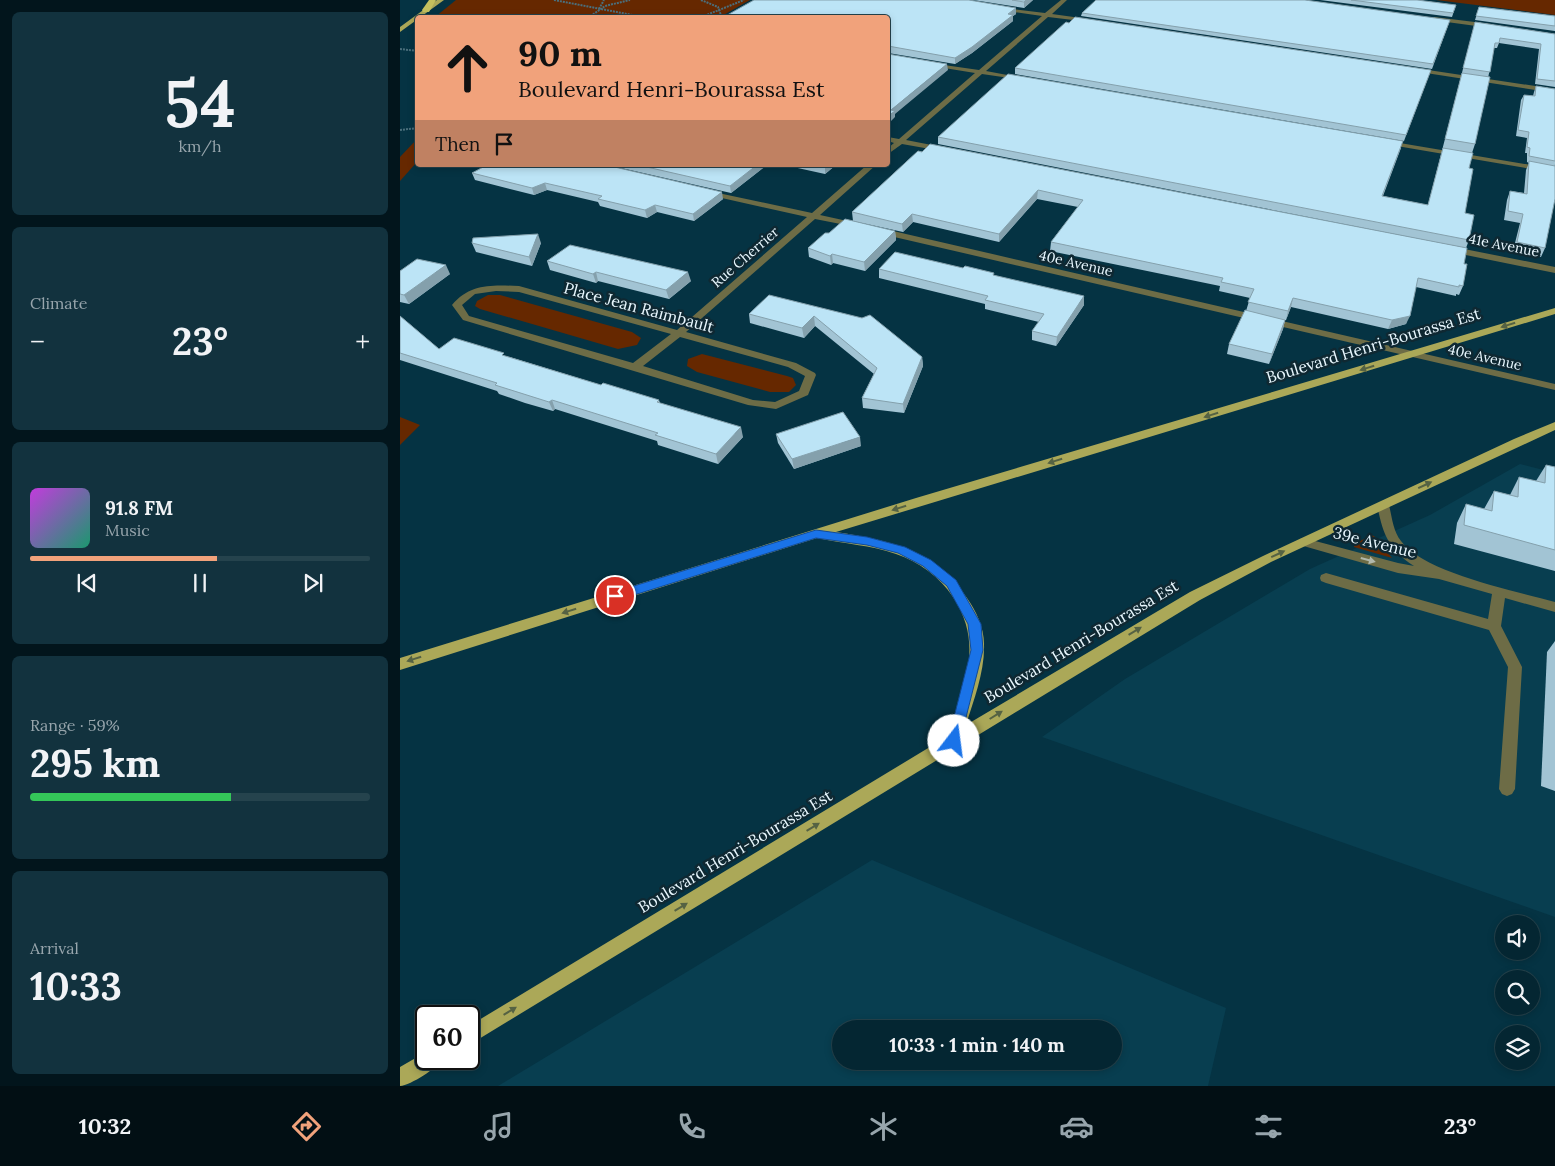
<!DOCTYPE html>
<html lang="en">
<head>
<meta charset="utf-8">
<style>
	:root { --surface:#042632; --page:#12323e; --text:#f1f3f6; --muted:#97a5ac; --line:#25434d; --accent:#f1a27b }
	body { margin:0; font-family:Lora,serif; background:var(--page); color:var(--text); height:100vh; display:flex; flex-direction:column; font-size:19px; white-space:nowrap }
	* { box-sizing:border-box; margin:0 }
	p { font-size:16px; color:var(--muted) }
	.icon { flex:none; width:28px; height:28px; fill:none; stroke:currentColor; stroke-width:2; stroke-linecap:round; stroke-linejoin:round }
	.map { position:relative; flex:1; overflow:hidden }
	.details { display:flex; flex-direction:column; gap:12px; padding:12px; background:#02151c; width:400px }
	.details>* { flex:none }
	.top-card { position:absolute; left:15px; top:15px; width:475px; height:152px; border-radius:5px; box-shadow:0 2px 8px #0003,0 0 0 1px var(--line); background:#f1a27b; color:#111; overflow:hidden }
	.buttons { position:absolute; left:1095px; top:915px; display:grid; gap:10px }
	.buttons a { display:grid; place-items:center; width:45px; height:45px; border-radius:50%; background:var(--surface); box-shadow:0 2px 8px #0003,0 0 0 1px var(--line); font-size:25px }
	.speed { position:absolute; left:15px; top:1005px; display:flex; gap:10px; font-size:25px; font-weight:700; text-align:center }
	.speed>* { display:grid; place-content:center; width:65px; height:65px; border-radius:50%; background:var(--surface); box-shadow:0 2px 8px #0003,0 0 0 1px var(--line); line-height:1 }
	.speed .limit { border:2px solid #111; border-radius:8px; background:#fff; color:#111 }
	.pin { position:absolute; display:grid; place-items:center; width:42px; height:42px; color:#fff; margin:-21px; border:2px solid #fff; border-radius:50%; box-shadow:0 1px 5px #0007 }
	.me { position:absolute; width:55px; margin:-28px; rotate:15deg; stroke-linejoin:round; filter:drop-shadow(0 0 4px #0008) }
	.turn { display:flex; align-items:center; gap:18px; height:105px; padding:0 20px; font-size:22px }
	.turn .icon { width:65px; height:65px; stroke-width:2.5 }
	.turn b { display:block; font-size:35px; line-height:42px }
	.then { display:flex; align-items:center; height:48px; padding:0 20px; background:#0003; gap:10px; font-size:19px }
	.big { font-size:38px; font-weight:700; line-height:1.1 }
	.details .widget { flex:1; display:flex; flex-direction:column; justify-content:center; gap:8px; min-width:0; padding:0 18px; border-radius:8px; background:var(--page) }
	.details .dial { align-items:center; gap:0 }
	.dial b { font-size:65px; line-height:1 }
	.song { display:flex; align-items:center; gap:15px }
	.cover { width:60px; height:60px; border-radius:8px; background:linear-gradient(135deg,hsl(290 70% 55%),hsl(160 70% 35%)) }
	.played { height:5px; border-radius:2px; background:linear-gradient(90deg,var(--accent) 55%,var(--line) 55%) }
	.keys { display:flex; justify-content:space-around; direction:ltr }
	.heat { display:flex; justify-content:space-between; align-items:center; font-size:28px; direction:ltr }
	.charge { height:8px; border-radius:4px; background:linear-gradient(90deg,#34c759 59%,var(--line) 0) }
	.trip { position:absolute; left:432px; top:1020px; width:290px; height:50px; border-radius:25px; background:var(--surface); box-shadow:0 2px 8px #0003,0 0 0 1px var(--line); font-weight:700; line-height:50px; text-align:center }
	.dock { display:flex; height:80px; justify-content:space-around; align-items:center; background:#020f14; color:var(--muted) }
	.dock .icon { width:35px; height:35px }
	.dock .active { color:var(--accent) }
	.dock b { font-size:22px; color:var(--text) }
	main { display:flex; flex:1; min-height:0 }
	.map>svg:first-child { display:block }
	.built { fill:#083e50; fill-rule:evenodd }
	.green { fill:#662800 }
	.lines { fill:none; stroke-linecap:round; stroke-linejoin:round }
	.path { stroke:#4b6f7c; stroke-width:2; stroke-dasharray:2 1; stroke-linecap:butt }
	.minor { fill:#6d6c46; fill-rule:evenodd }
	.major { fill:#aba858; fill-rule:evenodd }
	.highway { fill:#c4c05e; fill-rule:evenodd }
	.wall { fill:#a2c4d4 }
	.shaded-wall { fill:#84a0ac }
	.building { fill:#bce4f6; stroke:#84a0ac }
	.oneway { fill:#556243 }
	.oneway2 { fill:#b1b8ab }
	.route { fill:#1a73e8; stroke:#114b97 }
	.labels { text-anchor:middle; stroke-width:5; stroke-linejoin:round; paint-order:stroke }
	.far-street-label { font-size:14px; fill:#e8f7fe; stroke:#0f2832 }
	.street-label { font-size:16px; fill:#e8f7fe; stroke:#0f2832 }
</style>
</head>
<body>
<main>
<section class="details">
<div class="widget dial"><b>54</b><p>km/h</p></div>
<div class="widget"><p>Climate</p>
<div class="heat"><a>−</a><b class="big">23°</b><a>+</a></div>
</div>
<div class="widget">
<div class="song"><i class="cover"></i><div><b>91.8 FM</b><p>Music</p></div></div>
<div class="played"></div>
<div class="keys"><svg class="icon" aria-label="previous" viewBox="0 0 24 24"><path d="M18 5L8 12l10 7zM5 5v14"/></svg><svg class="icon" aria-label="pause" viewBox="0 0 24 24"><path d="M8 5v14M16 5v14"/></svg><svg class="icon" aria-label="next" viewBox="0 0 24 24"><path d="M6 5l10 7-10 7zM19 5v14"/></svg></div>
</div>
<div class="widget"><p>Range · 59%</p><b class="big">295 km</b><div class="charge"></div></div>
<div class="widget"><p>Arrival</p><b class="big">10:33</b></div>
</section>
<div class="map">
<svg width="1155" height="1086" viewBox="0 0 1155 1086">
	<rect width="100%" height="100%" fill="#053343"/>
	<g class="built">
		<path d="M1120 464 1155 473V917L642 737 725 679 910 569 1030 515Z"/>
		<path d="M472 860 826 1008 808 1086H98ZM441 1029H714V1061H441Z"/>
	</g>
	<g class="green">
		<path d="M56 0H350L320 17H35Z"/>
		<path d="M1036 0H1155V15Z"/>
		<path d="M17 139V162L0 181V157Z"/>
		<path d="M88 295H100L232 332 241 338 237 345 218 349 80 309 75 306 77 301Z"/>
		<path d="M302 354 387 376 393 378 396 385 389 392H370L297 372 287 366 288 359Z"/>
		<path d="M0 417 20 425 0 445Z"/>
		<path d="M972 535 975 537 992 558 954 547V544Z"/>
	</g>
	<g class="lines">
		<g class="path">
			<path d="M154 0 248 18"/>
			<path d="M301 0 318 7 322 18"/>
			<path d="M199 9 204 0"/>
			<path d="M188 18 205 6 230 0"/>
			<path d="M299 18 344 0"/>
			<path d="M0 49 18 51"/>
			<path d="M0 130 18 128"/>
		</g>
		<g class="minor">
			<path d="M661 0H667L652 14 688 19 690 22 648 17 586 71 623 78V80L582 74 506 140 547 148V152L502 144 488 154V148L494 143 488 141V137L499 139 575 73 532 66 530 65V63L579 70 642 16 599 10 597 7 645 13Z"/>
			<path d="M1034 17 1091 24 1094 26 1091 28 1032 20Z"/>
			<path d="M1015 68 1155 89V93L1013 71V69Z"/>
			<path d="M982 140 1155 169V173L985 144 981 142Z"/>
			<path d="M467 165H476L420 215 461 224V228L415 219 286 332 396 363 415 373 416 375 408 395 376 409 348 405 63 320 52 305C70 283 93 285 119 286L277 330 407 217 304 194V190L412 213ZM96 291 119 292 271 334 233 363 69 316 62 305 75 294ZM280 337 388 367 405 376 399 391 375 402 353 400 243 366Z"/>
			<path d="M480 228 1155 384V390L477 233V229Z"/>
			<path d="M1049 246 1155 267V273L1046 251 1045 249Z"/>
			<path d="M983 501 989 505C992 517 993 531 1001 541 1024 573 1116 591 1155 602V612L1105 598 1101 626 1122 667 1115 789 1112 794 1107 796 1102 794 1099 789 1108 667 1089 630 926 583 921 581 920 578 921 575 926 573 1088 619 1092 594 1039 579 998 573 900 545 898 542 900 539 904 538 998 563 1014 566C988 549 983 534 977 505Z"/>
		</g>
		<g class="major">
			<path d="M37 0H44L0 32V27Z"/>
			<path d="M1155 308V314L436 532C489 540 535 550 567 598 576 611 584 627 584 644 585 671 574 699 566 725L790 592 863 556 1114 439 1155 422V430L871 562 800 600 69 1045V1026L548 736C563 686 585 646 553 597 540 577 519 562 496 554 471 545 444 544 417 538L0 670V658L516 498Z"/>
			<path d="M26 1052V1059H41C38 1068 11 1085 0 1086V1067Z"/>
		</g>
		<path class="highway" d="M29 0H36L29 12H23L22 10Z"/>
	</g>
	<g class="wall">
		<path d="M573 0H633L624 8Z"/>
		<path d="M920 0H1017L1056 5 1052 17Z"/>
		<path d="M1079 7 1155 16V31L1075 20Z"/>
		<path d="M616 8V14L613 16V21L572 53 555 64 488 53V18Z"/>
		<path d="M682 13 1050 20 1032 69 681 16Z"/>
		<path d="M1075 22 1155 34V87L1135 84 1139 49 1099 43 1097 48H1094L1075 144 1072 153 1069 168 1065 213 1069 240 1066 248 538 144V137L1001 148 983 196 1028 205Z"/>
		<path d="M615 68 1031 70 1004 141 615 74Z"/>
		<path d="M1136 86 1155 89V164L1145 248 1141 257 1113 251 1120 223 1104 220 1107 200 1110 191 1124 193 1126 170 1129 163 1127 162V153H1125L1127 138 1116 136 1121 100 1124 95 1133 96 1134 92Z"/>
		<path d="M518 151 1064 264 1063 286 1059 295 1056 294V296L1016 287 1006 324 988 329 891 307 886 320H885L883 329 869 364 827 354 829 344 846 311 850 298 819 291 820 286 650 251 651 242 678 207 637 199 599 242 513 222 503 232 453 221 452 212Z"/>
		<path d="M208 165H367L331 193Z"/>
		<path d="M384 165H436L425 174Z"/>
		<path d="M72 173 323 199 294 221 257 212 247 218 200 206 198 202 147 190 134 195 75 180Z"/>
		<path d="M495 231 496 240 465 271 433 263 431 265 409 257 408 248 429 233Z"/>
		<path d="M72 243H141L132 266 76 252Z"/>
		<path d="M147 261 291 281 269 299 198 281 196 283 150 270Z"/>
		<path d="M479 269 594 275 684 305 656 346 632 340V331L639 322 585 309V304L479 278Z"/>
		<path d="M0 271 50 274 9 304 0 302Z"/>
		<path d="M369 295 522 357 523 366 504 413 463 408 462 398 474 374 415 326 404 338 350 323 349 314Z"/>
		<path d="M0 316 39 349 106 356 201 385 259 400 260 403 343 437 318 464 258 445 257 441 155 409 153 411 125 403 99 394 97 391 0 360Z"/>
		<path d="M376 434 461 446 394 469 378 443Z"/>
		<path d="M1146 465 1155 467V571L1054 544 1057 523 1066 504 1084 509 1094 491 1110 495 1119 477 1136 481Z"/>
		<path d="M1155 641V791L1141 786 1147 652Z"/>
	</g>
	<g class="shaded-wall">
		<path d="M626 0H633L624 8V2Z"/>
		<path d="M616 8V14L613 16V21L572 53 555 64V58Z"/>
		<path d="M547 64 548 70 495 114V117L488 124V116L491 110Z"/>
		<path d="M357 165H367L331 193 330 186Z"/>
		<path d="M427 165H436L425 174V167Z"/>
		<path d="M145 183 147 190 134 195 132 188Z"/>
		<path d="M638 190 637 199 599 242V234Z"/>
		<path d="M322 192 323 199 294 221 293 214Z"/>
		<path d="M255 205 257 212 247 218 245 210Z"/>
		<path d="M512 214 513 222 503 232 502 224Z"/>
		<path d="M495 231 496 240 465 271 464 262Z"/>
		<path d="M138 234 141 243 132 266 129 257Z"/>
		<path d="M432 254 433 263 431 265 430 256Z"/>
		<path d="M46 265 50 274 9 304 4 295Z"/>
		<path d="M196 272 198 281 196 283 193 274Z"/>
		<path d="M288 272 291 281 269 299 266 290Z"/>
		<path d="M684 296V305L656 346 657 337Z"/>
		<path d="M893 298 891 307 886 320 888 311Z"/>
		<path d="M414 316 415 326 404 338 402 328Z"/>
		<path d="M1010 316 1006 324 988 329 992 320Z"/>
		<path d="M885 320 883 329 869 364 872 354Z"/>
		<path d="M522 357 523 366 504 413 503 404Z"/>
		<path d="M152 400 155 409 153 411 149 402Z"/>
		<path d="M341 427 343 437 318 464 316 454Z"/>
		<path d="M460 437 461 446 394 469 392 459Z"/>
	</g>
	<g class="building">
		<path d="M354 0H569L616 8 608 14 613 15 572 47 555 58 488 46V18H322Z"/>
		<path d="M612 0H626L624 2Z"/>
		<path d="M696 0H905L1050 20 1033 64 682 13Z"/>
		<path d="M951 0H1017L1056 5 1053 13Z"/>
		<path d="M1079 7 1155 16V26L1076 16Z"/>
		<path d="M675 17 1031 70 1006 135 615 68 666 22 669 23Z"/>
		<path d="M1075 22 1155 34V81L1137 79 1141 44 1100 38 1099 43H1095L1090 72 1063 68Z"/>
		<path d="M488 54 547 64 491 110 495 111 488 116Z"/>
		<path d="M1062 73 1090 77 1075 144 1045 139Z"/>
		<path d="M608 74 1003 141 982 196 1028 205 1043 148 1073 153 1069 168 1073 169 1065 213 1074 215 1069 240 538 137Z"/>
		<path d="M1136 86 1155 89V161L1129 156 1130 148 1127 147 1129 132 1118 130 1124 95 1135 96Z"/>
		<path d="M530 144 1067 248 1064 264H1067L1063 286 1059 285V287L1018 278 1010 316 992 320 893 298 888 311 848 302 854 289 821 282 823 278 651 242 683 200 638 190 599 234 512 214 502 224 452 212 518 151 522 152Z"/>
		<path d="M1129 161 1155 166V199L1145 248 1117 242 1123 214 1108 211 1110 191 1127 194Z"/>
		<path d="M87 165H206L322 192 293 214 255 205 245 210 198 199 202 196 145 183 132 188 72 173Z"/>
		<path d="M238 165H357L330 186Z"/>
		<path d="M416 165H427L425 167Z"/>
		<path d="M445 219 495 231 464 262 432 254 430 256 408 248 425 233H429Z"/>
		<path d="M138 234 129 257 72 243 73 238Z"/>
		<path d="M170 245 288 272 266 290 196 272 193 274 147 261Z"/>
		<path d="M495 252 563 268 565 266 594 273 593 275 684 296 657 337 632 331 644 314 585 300 588 296 479 269Z"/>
		<path d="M17 259 46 265 4 295 0 294V271Z"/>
		<path d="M369 295 462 318 470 315 522 357 503 404 462 398 477 368 414 316 402 328 349 314Z"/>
		<path d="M845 310 885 320 872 354 829 344Z"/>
		<path d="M0 316 39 349 54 338 104 353 102 355 201 385 203 383 259 400 257 402 341 427 316 454 255 435 258 433 152 400 149 402 95 385 97 383 0 353Z"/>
		<path d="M443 412 460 437 392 459 376 434Z"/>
		<path d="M1146 465 1155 467V550L1064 525 1066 504 1092 511 1094 491 1118 497 1119 477 1145 483Z"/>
	</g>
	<defs><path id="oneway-solid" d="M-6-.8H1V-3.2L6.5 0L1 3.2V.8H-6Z" transform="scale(1.25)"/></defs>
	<g class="oneway">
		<use href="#oneway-solid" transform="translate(1108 325) rotate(163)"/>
		<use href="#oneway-solid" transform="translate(967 368) rotate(163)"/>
		<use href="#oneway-solid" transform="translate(811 415) rotate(163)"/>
		<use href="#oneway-solid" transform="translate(655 461) rotate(163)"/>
		<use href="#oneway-solid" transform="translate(1025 485) rotate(-25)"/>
		<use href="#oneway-solid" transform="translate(499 508) rotate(163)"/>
		<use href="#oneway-solid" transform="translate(878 554) rotate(-25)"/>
		<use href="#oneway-solid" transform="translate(169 611) rotate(163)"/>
		<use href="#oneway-solid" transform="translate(735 631) rotate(-31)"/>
		<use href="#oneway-solid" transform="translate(14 659) rotate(163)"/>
		<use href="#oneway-solid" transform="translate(596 715) rotate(-32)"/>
		<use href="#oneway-solid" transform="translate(413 827) rotate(-31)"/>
		<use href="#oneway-solid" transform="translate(281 907) rotate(-31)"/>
		<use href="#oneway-solid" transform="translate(110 1011) rotate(-31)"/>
	</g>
	<use class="oneway2" href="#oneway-solid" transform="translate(968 560) rotate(15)"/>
	<path class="route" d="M416 530 467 537 505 547 531 560 556 580 581 624 583 650 559 745 554 747 550 745 548 741 571 650 568 624 547 586 523 566 498 553 467 545 416 538 215 601 209 596 211 593Z"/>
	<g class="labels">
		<g class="far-street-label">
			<text transform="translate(1104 245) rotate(11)" y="5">41e Avenue</text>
			<text transform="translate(345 257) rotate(-41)" y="5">Rue Cherrier</text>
			<text transform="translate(676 263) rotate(13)" y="5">40e Avenue</text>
			<text transform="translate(1085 357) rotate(13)" y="5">40e Avenue</text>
		</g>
		<g class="street-label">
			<text transform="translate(239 307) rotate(15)" y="6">Place Jean Raimbault</text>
			<text transform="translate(973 345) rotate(-17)" y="6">Boulevard Henri-Bourassa Est</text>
			<text transform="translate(975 542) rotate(14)" y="6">39e Avenue</text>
			<text transform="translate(681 641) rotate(-31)" y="6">Boulevard Henri-Bourassa Est</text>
			<text transform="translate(335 851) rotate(-31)" y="6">Boulevard Henri-Bourassa Est</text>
		</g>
	</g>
</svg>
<div class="buttons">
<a><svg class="icon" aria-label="sound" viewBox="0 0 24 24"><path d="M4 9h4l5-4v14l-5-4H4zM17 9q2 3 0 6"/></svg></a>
<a><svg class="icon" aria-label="search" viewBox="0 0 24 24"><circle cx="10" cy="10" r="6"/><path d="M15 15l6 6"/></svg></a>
<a><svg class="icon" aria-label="layers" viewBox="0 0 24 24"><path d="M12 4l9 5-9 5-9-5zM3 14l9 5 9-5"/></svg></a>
</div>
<div class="speed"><div class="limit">60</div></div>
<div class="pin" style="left:215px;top:596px;background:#d93025"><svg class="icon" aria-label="arrive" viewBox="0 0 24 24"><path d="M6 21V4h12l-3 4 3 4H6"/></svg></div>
<svg class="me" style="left:554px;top:741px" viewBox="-20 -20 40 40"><circle r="19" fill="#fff"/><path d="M0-13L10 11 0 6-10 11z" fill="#1a73e8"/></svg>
<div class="trip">10:33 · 1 min · 140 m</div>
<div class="top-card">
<div class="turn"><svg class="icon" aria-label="ahead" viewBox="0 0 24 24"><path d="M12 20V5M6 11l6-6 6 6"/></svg><div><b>90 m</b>Boulevard Henri-Bourassa Est</div></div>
<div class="then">Then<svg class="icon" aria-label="arrive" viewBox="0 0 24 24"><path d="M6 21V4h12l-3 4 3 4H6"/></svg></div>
</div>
</div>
</main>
<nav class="dock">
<b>10:32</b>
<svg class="icon active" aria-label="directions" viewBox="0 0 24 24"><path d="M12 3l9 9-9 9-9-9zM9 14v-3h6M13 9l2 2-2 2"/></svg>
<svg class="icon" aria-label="music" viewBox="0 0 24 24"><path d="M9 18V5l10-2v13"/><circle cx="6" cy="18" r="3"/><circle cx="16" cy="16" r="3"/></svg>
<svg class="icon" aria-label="phone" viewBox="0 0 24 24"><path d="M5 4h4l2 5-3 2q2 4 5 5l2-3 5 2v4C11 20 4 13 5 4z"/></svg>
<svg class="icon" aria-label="climate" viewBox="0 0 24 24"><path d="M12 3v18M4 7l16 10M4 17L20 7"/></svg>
<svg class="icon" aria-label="car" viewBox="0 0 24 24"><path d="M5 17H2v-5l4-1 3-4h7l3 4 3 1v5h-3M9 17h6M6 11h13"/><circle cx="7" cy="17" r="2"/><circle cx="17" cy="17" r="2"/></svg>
<svg class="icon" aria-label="filters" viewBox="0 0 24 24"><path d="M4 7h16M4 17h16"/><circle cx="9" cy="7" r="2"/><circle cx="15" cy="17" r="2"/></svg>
<b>23°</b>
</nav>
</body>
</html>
